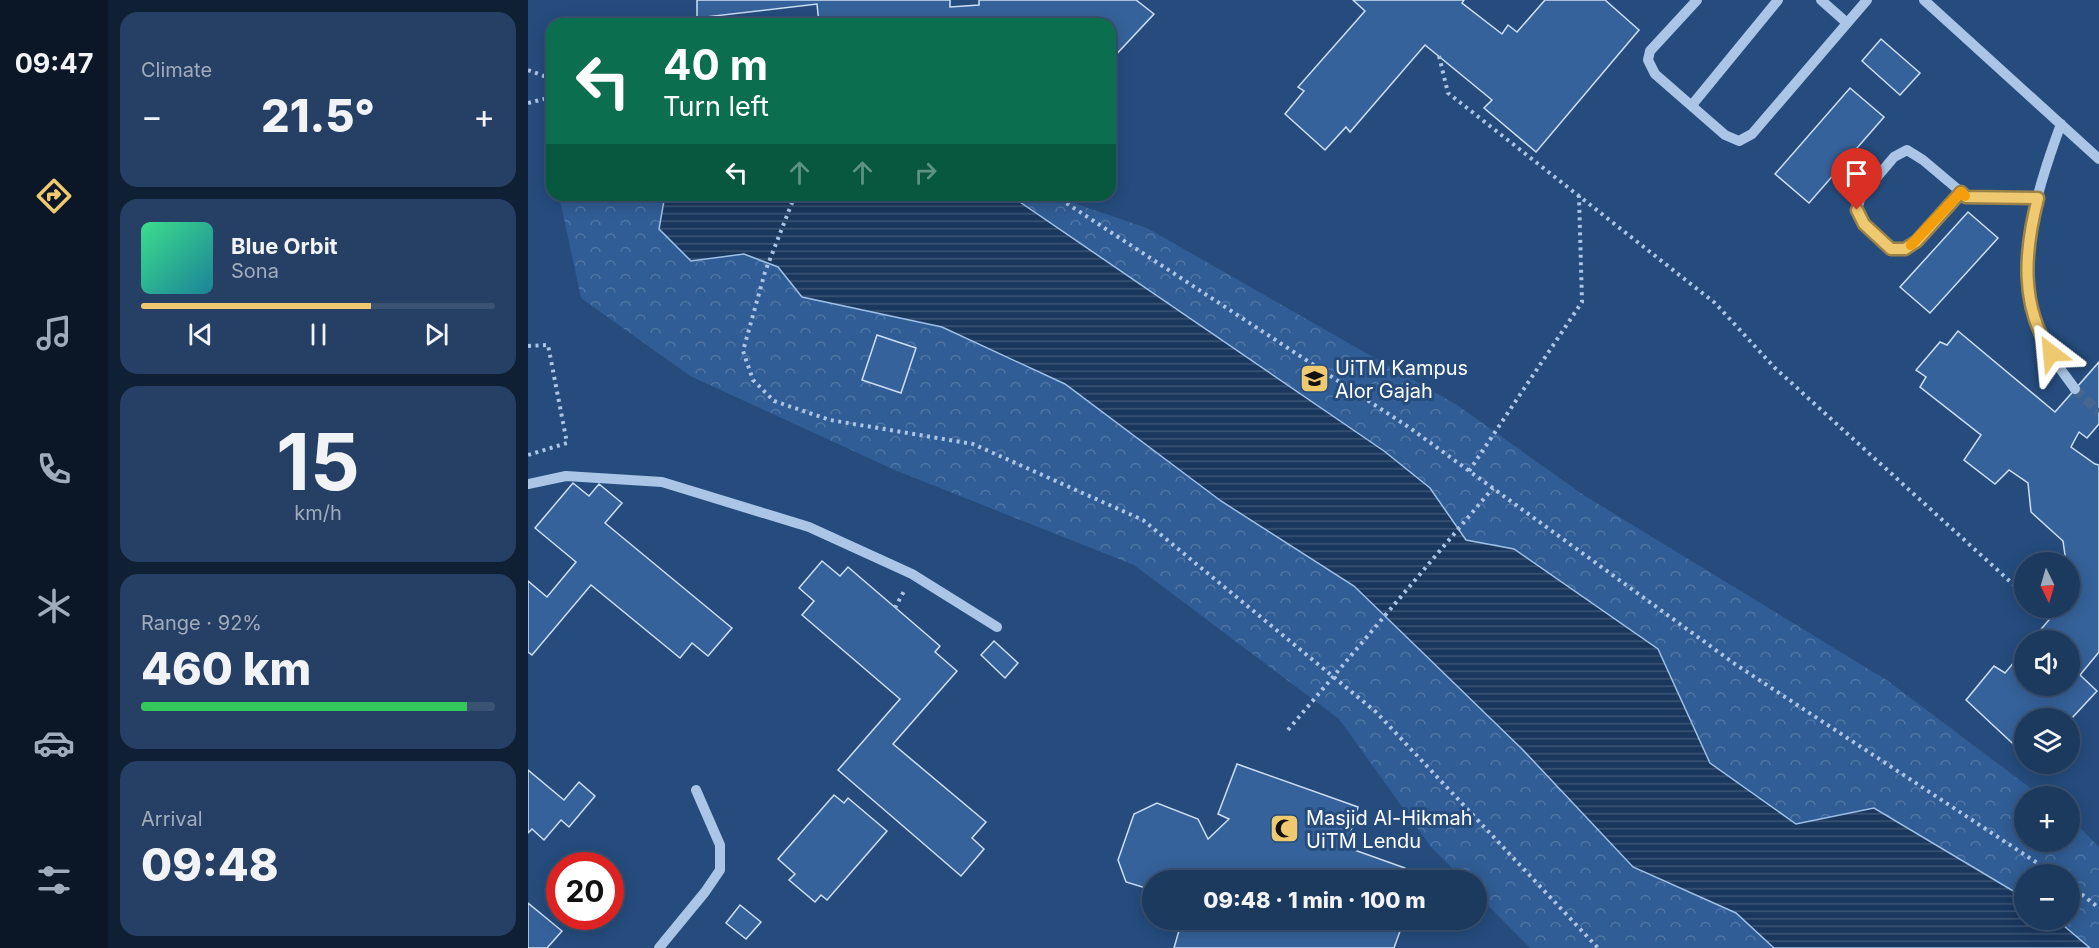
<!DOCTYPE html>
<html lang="en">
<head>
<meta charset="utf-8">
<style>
	:root { --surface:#1c395e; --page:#254064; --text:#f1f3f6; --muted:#a0acbc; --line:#3a5373; --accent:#efc96f }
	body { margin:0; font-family:Inter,sans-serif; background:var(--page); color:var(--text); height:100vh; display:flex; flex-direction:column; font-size:22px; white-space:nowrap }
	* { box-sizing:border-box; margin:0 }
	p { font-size:20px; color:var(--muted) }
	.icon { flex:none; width:33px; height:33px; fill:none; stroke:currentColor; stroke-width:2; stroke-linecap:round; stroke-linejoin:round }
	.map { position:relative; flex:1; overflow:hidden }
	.details { display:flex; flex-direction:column; gap:12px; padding:12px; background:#0f1f34; width:420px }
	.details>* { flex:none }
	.banner { position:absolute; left:18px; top:18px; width:570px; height:183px; border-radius:18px; box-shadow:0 3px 15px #0003,0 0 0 2px var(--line); background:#0b6e4f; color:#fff; overflow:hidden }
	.needle { width:39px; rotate:175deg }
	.buttons { position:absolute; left:1486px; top:552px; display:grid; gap:12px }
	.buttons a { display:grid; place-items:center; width:66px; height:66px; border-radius:50%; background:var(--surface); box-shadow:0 3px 15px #0003,0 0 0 2px var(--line); font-size:30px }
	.speed { position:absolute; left:18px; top:852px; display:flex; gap:12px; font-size:30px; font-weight:700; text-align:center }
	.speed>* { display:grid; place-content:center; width:78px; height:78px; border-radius:50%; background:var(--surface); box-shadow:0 3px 15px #0003,0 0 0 2px var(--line); line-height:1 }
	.speed .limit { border:9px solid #d22; background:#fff; color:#111 }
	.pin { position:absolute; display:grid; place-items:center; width:51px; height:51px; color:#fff; margin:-62px -26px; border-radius:50% 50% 50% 0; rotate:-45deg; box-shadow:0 0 6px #0007 }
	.pin .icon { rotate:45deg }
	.me { position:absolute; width:66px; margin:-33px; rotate:331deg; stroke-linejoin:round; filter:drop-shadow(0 0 4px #0008) }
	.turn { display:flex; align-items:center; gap:21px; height:126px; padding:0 18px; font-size:27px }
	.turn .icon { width:78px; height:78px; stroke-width:2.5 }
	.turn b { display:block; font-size:42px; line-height:51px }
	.lanes { display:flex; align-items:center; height:57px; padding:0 18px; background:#0003; justify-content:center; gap:30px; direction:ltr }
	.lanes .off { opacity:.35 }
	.big { font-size:45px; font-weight:800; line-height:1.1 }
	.details .widget { flex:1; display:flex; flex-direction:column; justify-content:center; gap:9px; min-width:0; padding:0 21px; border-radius:18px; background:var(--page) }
	.details .dial { align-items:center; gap:0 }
	.dial b { font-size:78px; line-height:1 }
	.song { display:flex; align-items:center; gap:18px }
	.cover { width:72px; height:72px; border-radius:9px; background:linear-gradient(135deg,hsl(150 70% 55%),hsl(190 70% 35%)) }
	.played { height:6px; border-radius:3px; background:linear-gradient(90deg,var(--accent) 65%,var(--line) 65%) }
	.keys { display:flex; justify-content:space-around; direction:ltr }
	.heat { display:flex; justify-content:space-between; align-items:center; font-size:33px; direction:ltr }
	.charge { height:9px; border-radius:4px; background:linear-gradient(90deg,#34c759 92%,var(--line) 0) }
	.trip { position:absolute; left:614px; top:870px; width:345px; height:60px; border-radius:30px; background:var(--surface); box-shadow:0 3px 15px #0003,0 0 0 2px var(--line); font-weight:800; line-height:60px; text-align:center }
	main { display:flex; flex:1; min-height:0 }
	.tab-bar { display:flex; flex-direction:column; width:108px; justify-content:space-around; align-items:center; background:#0b1726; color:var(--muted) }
	.tab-bar .icon { width:42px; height:42px }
	.tab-bar .current { color:var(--accent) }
	.tab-bar b { font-size:27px; color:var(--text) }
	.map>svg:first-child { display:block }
	.forest { fill:url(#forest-crowns); fill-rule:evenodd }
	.water { fill:url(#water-rules); stroke:#9ec0e6; stroke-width:1.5 }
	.building { fill:#35629a; stroke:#cddff4; stroke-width:1.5 }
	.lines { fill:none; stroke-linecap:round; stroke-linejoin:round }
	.minor-tunnel { stroke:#466790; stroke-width:10; stroke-dasharray:10 5; stroke-linecap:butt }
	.path { stroke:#aac5e5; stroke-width:4; stroke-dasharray:3 4.5; stroke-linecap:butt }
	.minor { stroke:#aac5e5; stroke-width:10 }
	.route-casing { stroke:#9b8348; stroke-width:15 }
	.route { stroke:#efc96f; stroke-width:10 }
	.slow { stroke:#f59e0b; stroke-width:10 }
	.labels { text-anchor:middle; stroke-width:6; stroke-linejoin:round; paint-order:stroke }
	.poi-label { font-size:20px; fill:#fff; stroke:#254c7d; text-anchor:start }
</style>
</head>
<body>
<main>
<nav class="tab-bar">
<b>09:47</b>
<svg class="icon current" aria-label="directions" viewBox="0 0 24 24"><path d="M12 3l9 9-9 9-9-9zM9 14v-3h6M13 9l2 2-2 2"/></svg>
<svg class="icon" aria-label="music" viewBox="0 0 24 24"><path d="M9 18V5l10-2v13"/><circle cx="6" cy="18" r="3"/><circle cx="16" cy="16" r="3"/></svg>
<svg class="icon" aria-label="phone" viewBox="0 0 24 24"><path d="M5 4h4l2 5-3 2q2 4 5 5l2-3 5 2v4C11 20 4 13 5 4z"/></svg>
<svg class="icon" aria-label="climate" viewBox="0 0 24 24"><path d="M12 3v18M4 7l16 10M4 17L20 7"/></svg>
<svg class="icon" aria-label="car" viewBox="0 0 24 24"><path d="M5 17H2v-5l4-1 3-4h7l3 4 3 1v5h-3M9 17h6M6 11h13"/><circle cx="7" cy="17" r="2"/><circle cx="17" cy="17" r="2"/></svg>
<svg class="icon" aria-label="filters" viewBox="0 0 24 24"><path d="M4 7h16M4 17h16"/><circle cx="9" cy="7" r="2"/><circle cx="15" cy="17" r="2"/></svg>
</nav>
<section class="details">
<div class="widget"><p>Climate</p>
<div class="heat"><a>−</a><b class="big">21.5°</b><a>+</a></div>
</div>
<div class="widget">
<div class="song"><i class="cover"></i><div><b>Blue Orbit</b><p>Sona</p></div></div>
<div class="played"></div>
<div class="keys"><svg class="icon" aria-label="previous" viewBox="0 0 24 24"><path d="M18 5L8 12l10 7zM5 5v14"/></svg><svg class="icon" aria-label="pause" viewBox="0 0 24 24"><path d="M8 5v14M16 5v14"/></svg><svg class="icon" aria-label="next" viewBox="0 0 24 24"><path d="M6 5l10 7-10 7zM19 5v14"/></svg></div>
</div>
<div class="widget dial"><b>15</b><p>km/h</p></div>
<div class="widget"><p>Range · 92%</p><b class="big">460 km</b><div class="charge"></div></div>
<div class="widget"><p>Arrival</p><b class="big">09:48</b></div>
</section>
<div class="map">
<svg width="1571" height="948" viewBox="0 0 1571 948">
	<defs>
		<pattern id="forest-crowns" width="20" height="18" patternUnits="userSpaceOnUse" patternTransform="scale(1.5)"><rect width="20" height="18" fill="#305d95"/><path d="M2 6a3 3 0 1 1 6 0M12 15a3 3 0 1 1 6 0" fill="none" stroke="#4f75a5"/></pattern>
		<pattern id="water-rules" width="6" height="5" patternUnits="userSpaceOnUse" patternTransform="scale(1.5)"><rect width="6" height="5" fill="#1a375e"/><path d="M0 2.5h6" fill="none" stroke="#3c5576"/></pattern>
	</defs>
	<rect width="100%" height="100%" fill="#254c7d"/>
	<path class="forest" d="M31 195H522L619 228 929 405 1057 496 1360 681 1513 796H1497V842H1542V818L1571 847V948H1002L948 893V880H936L903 847 811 719 606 565 369 471 162 376 53 298ZM1497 874H1542V920H1497Z"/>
	<path class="water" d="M137 195H471L486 198 856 451 902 488 938 540 986 549 1130 649 1182 763 1268 824 1346 808 1497 898V920H1529L1562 948H1246L1208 913 1105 867 995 750 826 586 693 501 537 384 414 327 274 297 250 267 216 254 163 261 131 229Z"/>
	<g class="building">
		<path d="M169 0H422V7L451 5V0H608L626 14 582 61V24H291L289 4 169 18Z"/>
		<path d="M825 0H936L934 3 974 34 980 25 989 32 1017 0H1077L1111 30 1008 152 956 108 964 100 897 45 822 132 818 127 797 150 757 114 776 91 770 87 837 11Z"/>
		<path d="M1353 39 1392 73 1372 95 1334 61Z"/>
		<path d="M1322 88 1356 117 1281 203 1247 174Z"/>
		<path d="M1440 212 1470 238 1402 313 1372 287Z"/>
		<path d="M1430 331 1527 412 1571 362V424L1559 438 1551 432 1543 447 1567 464 1571 465V652L1552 675 1569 691 1543 719 1531 712 1525 718H1497L1496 754 1438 700 1466 666 1477 673 1497 649V686H1542V640H1504L1531 608H1542V562H1538L1535 541 1503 512 1500 483 1481 470 1467 484 1436 460 1453 435 1392 387 1398 377 1388 370 1412 342 1419 345Z"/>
		<path d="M349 335 388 348 373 393 334 380Z"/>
		<path d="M45 483 61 496 71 484 94 503 77 523 204 628 180 656 164 643 152 658 63 585 4 655 0 652V581L19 597 48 562 7 528Z"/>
		<path d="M294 561 312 576 320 567 412 646 407 652 429 671 365 744 458 822 444 838 456 849 433 876 310 770 372 699 274 615 286 601 271 588Z"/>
		<path d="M466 641 490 663 477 678 453 655Z"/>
		<path d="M709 764 830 807 818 847 877 868 874 880H624V890L598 882 590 860 606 814 629 803 670 819 680 839 701 819 690 814Z"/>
		<path d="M0 770 36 800 51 782 67 796 41 827 33 820 16 840 4 829 0 833Z"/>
		<path d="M306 795 316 803 320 798 359 831 299 900 293 895 287 902 261 880 267 874 250 859Z"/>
		<path d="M0 903 34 931 19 948H0Z"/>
		<path d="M212 905 233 922 218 939 198 923Z"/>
		<path d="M654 920H876L866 948H646Z"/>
	</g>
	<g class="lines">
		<path class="minor-tunnel" d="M1547 389 1571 412"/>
		<g class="path">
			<path d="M911 56 920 93 1187 303 1247 368 1497 595"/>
			<path d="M0 70 24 79"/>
			<path d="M0 103 24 97"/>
			<path d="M267 195 237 272 215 351 225 380 246 401 302 420 445 444 615 520 848 712 1070 948"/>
			<path d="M526 195 882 428 1207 664 1526 874"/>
			<path d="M0 346 20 345 39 443 0 455"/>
			<path d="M941 471 1054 302 1051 196"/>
			<path d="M367 608 376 591"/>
			<path d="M760 730 965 488"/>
			<path d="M1542 885 1571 908"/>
		</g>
		<g class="minor">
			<path d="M1169 0 1122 51 1120 60 1127 74 1197 135 1211 141 1224 134 1339 0"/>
			<path d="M1293 0 1319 23"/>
			<path d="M1396 0 1571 159"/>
			<path d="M1164 105 1250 0"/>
			<path d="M1533 124C1510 186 1482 271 1511 335 1520 354 1535 372 1547 389"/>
			<path d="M1433 192 1389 241 1377 249 1363 248 1337 224 1329 210 1333 196 1366 157 1379 150 1395 160 1433 192 1438 197 1510 198"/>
			<path d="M0 484 38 476 134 482 281 527 384 574 469 627"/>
			<path d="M131 948 177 892 192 870V845L168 790"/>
		</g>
	</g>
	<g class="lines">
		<defs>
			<path id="route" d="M1329 210 1336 224 1363 249H1377L1389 241 1433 192 1438 197 1510 198C1496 252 1492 305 1523 353"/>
		</defs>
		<use href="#route" class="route-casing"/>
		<use href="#route" class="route"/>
		<path class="slow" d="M1383 245 1433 192 1437 196"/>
	</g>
	<defs>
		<symbol id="university-square" viewBox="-11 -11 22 22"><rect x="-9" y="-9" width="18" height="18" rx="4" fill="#efc96f" stroke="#254c7d"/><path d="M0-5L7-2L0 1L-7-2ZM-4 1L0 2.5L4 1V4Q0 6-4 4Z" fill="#111"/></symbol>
		<symbol id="mosque-square" viewBox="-11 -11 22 22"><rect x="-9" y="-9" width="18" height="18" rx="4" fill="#efc96f" stroke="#254c7d"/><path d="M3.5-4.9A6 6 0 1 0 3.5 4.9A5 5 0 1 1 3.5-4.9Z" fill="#111"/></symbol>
	</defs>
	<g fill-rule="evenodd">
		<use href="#university-square" x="770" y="362" width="33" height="33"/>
		<use href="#mosque-square" x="740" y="812" width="33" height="33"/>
	</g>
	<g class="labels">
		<g class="poi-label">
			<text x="807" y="375">UiTM Kampus<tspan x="807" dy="23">Alor Gajah</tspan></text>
			<text x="778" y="825">Masjid Al-Hikmah<tspan x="778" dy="23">UiTM Lendu</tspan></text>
		</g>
	</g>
</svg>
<div class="buttons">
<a><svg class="needle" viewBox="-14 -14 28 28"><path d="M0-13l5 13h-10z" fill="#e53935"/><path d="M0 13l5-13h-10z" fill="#a0acbc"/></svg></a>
<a><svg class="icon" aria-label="sound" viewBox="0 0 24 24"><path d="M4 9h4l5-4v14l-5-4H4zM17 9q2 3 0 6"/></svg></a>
<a><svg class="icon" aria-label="layers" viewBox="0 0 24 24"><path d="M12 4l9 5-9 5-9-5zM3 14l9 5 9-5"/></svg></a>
<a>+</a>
<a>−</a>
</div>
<div class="speed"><div class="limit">20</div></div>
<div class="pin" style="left:1329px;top:210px;background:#d93025"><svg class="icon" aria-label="arrive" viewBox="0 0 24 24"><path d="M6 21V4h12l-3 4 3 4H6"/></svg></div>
<svg class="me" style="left:1523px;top:353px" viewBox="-20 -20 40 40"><path d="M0-17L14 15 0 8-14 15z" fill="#efc96f" stroke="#fff" stroke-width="4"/></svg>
<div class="trip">09:48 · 1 min · 100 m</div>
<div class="banner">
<div class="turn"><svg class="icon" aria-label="left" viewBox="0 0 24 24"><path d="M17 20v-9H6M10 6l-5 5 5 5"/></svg><div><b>40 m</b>Turn left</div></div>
<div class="lanes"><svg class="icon" aria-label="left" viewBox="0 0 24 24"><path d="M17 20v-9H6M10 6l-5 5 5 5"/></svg><svg class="icon off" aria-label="ahead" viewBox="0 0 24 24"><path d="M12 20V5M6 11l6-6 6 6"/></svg><svg class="icon off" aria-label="ahead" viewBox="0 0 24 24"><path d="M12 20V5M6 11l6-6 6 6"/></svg><svg class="icon off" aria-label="right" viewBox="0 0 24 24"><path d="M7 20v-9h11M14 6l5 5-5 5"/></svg></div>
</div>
</div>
</main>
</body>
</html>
